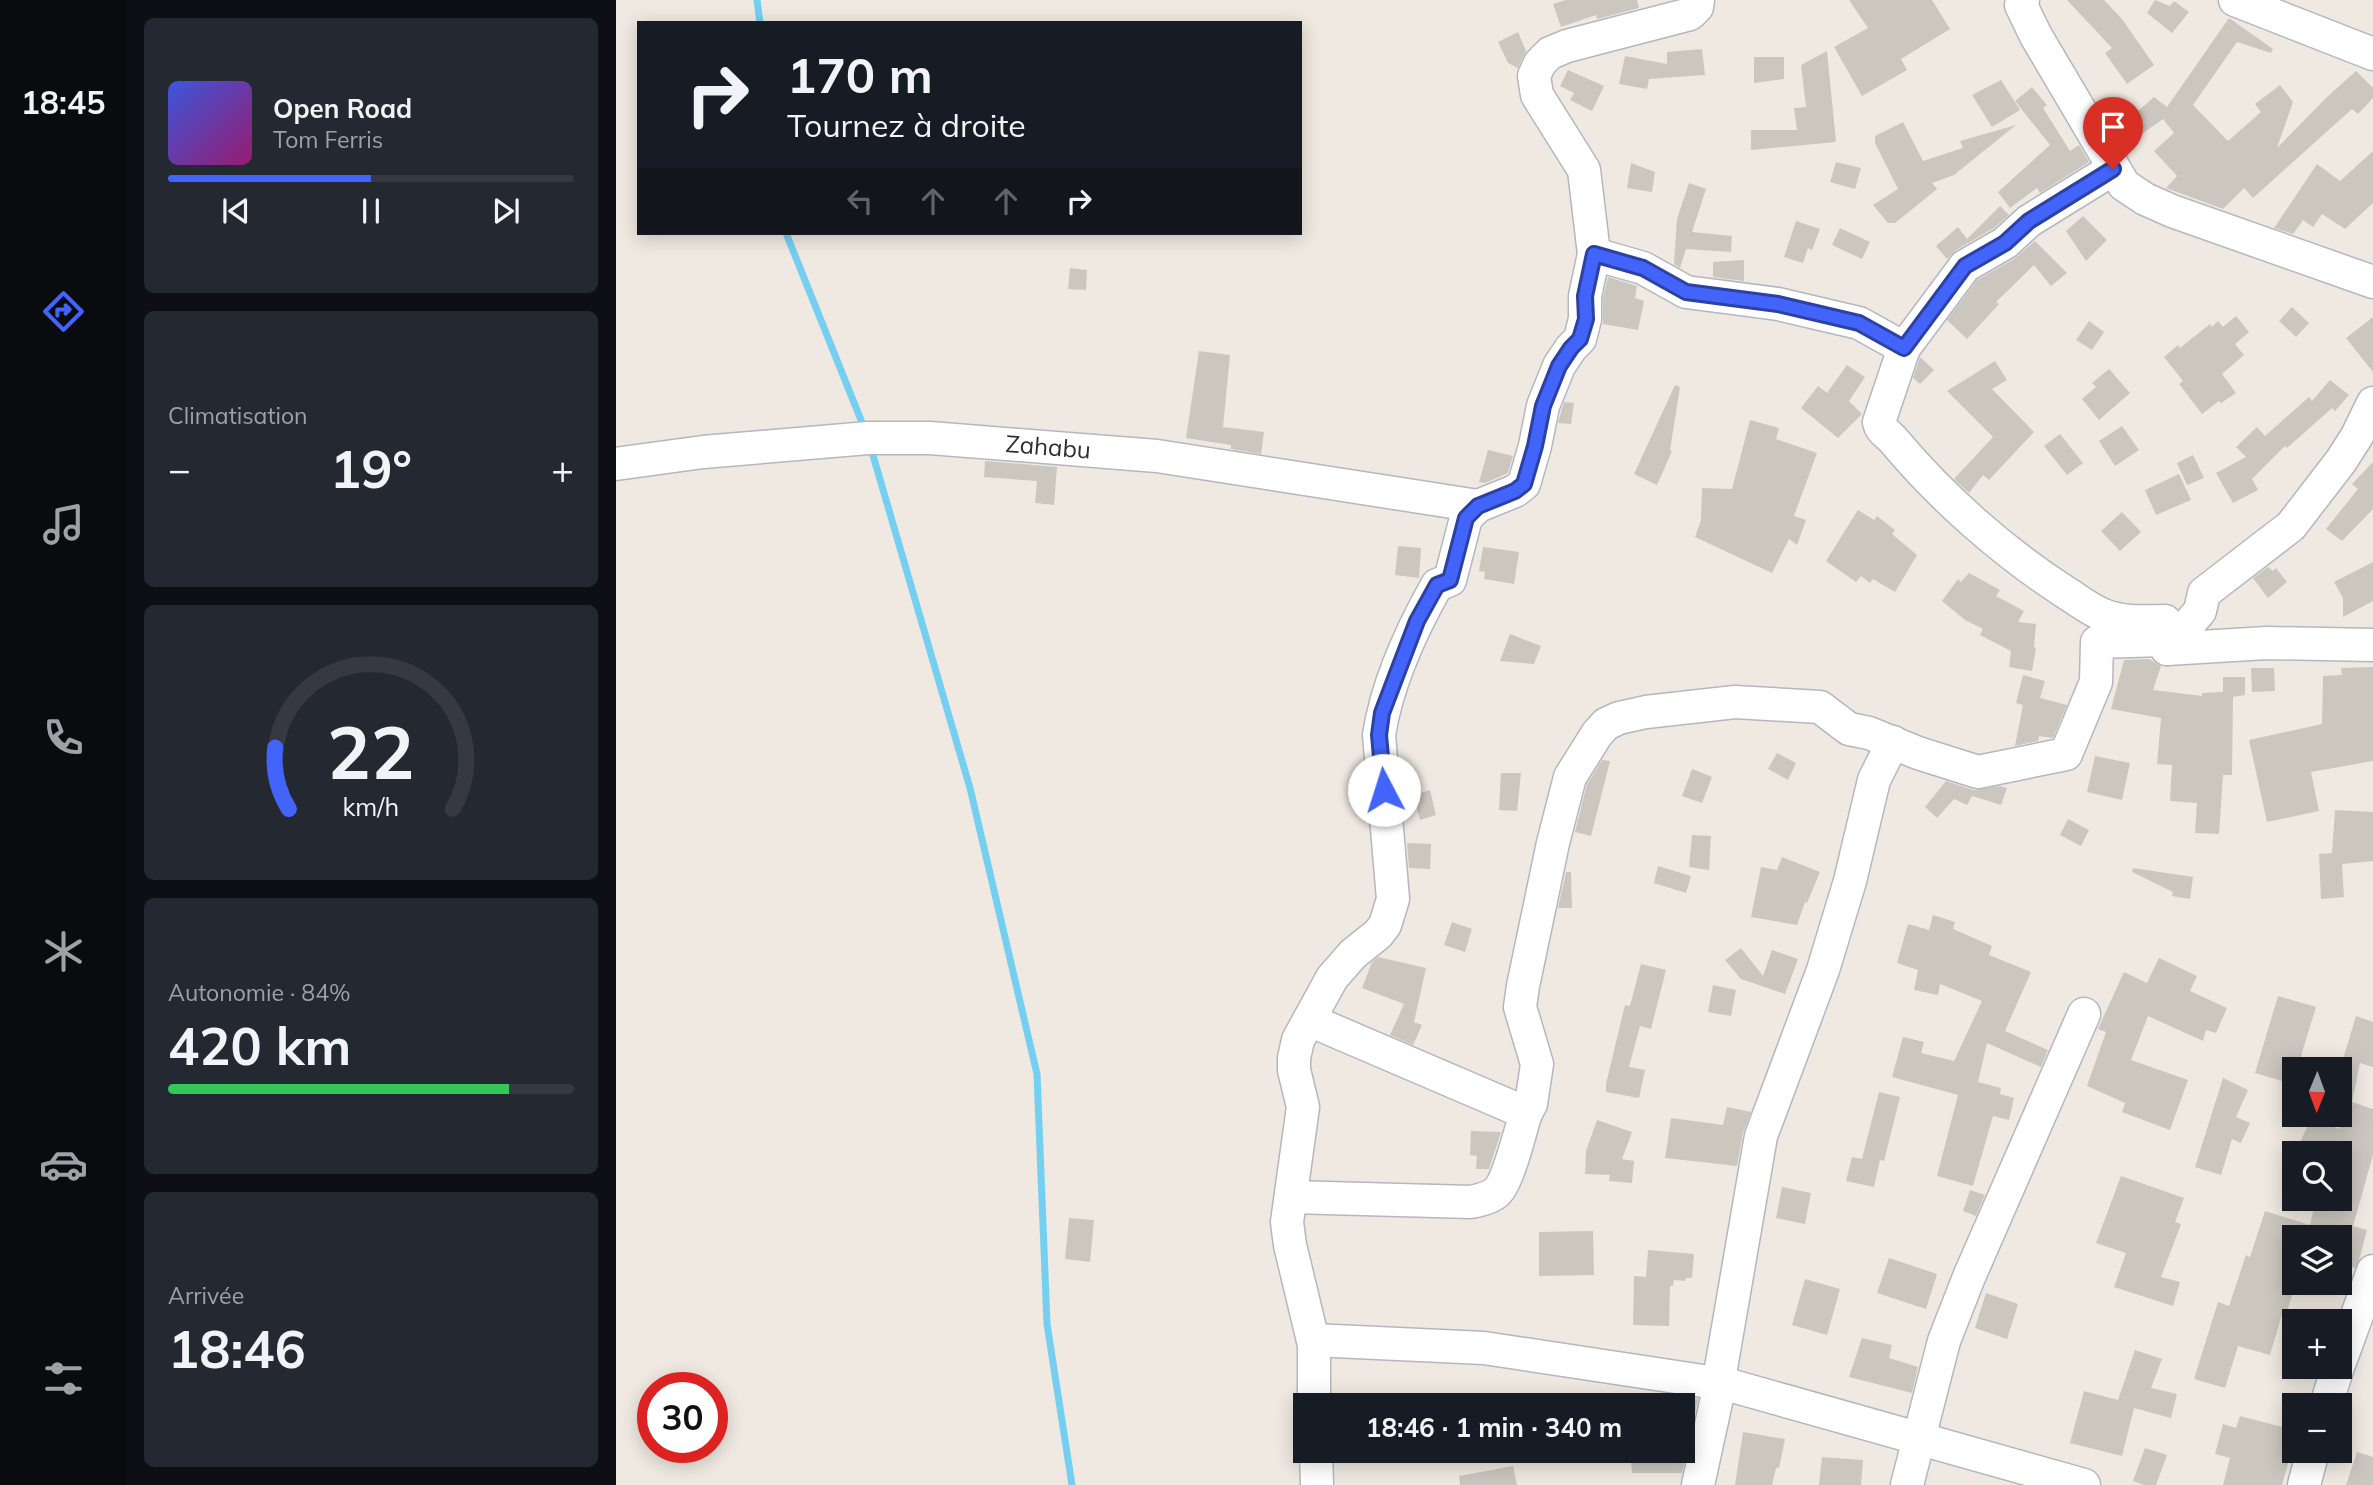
<!DOCTYPE html>
<html lang="fr">
<head>
<meta charset="utf-8">
<style>
	:root { --surface:#171b24; --page:#242831; --text:#f1f3f6; --muted:#9ea1a6; --line:#363941; --accent:#4264fb }
	body { margin:0; font-family:Mulish,sans-serif; background:var(--page); color:var(--text); height:100vh; display:flex; flex-direction:column; font-size:26px; white-space:nowrap }
	* { box-sizing:border-box; margin:0 }
	p { font-size:23px; color:var(--muted) }
	.icon { flex:none; width:38px; height:38px; fill:none; stroke:currentColor; stroke-width:2; stroke-linecap:round; stroke-linejoin:round }
	.map { position:relative; flex:1; overflow:hidden }
	.drawer { display:flex; flex-direction:column; gap:18px; padding:18px; background:#0d0f14; width:490px }
	.drawer>* { flex:none }
	.guide { position:absolute; left:21px; top:21px; width:665px; height:214px; border-radius:0px; box-shadow:0 4px 18px #0003; background:#171b24; color:var(--text); overflow:hidden }
	.needle { width:46px; rotate:181deg }
	.buttons { position:absolute; left:1666px; top:1057px; display:grid; gap:14px }
	.buttons a { display:grid; place-items:center; width:70px; height:70px; border-radius:0px; background:var(--surface); box-shadow:0 4px 18px #0003; font-size:35px }
	.speed { position:absolute; left:21px; top:1372px; display:flex; gap:14px; font-size:35px; font-weight:700; text-align:center }
	.speed>* { display:grid; place-content:center; width:91px; height:91px; border-radius:50%; background:var(--surface); box-shadow:0 4px 18px #0003; line-height:1 }
	.speed .limit { border:10px solid #d22; background:#fff; color:#111 }
	.pin { position:absolute; display:grid; place-items:center; width:60px; height:60px; color:#fff; margin:-72px -30px; border-radius:50% 50% 50% 0; rotate:-45deg; box-shadow:0 0 7px #0007 }
	.pin .icon { rotate:45deg }
	.me { position:absolute; width:77px; margin:-38px; rotate:355deg; stroke-linejoin:round; filter:drop-shadow(0 0 5px #0008) }
	.turn { display:flex; align-items:center; gap:24px; height:147px; padding:0 35px; font-size:32px }
	.turn .icon { width:91px; height:91px; stroke-width:2.5 }
	.turn b { display:block; font-size:49px; line-height:60px }
	.lanes { display:flex; align-items:center; height:66px; padding:0 35px; background:#0003; justify-content:center; gap:35px; direction:ltr }
	.lanes .off { opacity:.35 }
	.big { font-size:52px; font-weight:700; line-height:1.1 }
	.drawer .card { flex:1; display:flex; flex-direction:column; justify-content:center; gap:10px; min-width:0; padding:0 24px; border-radius:10px; background:var(--page) }
	.drawer .dial { align-items:center; gap:0 }
	.dial svg { height:182px; overflow:visible; fill:none; stroke:var(--line); stroke-width:7; stroke-linecap:round; text-anchor:middle }
	.dial text { fill:var(--text); stroke:none }
	.song { display:flex; align-items:center; gap:21px }
	.cover { width:84px; height:84px; border-radius:10px; background:linear-gradient(135deg,hsl(230 70% 55%),hsl(320 70% 35%)) }
	.played { height:7px; border-radius:4px; background:linear-gradient(90deg,var(--accent) 50%,var(--line) 50%) }
	.keys { display:flex; justify-content:space-around; direction:ltr }
	.heat { display:flex; justify-content:space-between; align-items:center; font-size:38px; direction:ltr }
	.charge { height:10px; border-radius:5px; background:linear-gradient(90deg,#34c759 84%,var(--line) 0) }
	.trip { position:absolute; left:677px; top:1393px; width:402px; height:70px; border-radius:0px; background:var(--surface); box-shadow:0 4px 18px #0003; font-weight:700; line-height:70px; text-align:center }
	main { display:flex; flex:1; min-height:0 }
	.dock { display:flex; flex-direction:column; width:126px; justify-content:space-around; align-items:center; background:#090b0e; color:var(--muted) }
	.dock .icon { width:49px; height:49px }
	.dock .current { color:var(--accent) }
	.dock b { font-size:32px; color:var(--text) }
	.map>svg:first-child { display:block }
	.lines { fill:none; stroke-linecap:round; stroke-linejoin:round }
	.stream { stroke:#75cff0; stroke-width:7 }
	.building { fill:#cbc7bf }
	.minor-casing { stroke:#b4b7c1; stroke-width:35 }
	.minor { stroke:#fff; stroke-width:32 }
	.route-casing { stroke:#2b41a3; stroke-width:18 }
	.route { stroke:#4264fb; stroke-width:12 }
	.labels { text-anchor:middle; stroke-width:7; stroke-linejoin:round; paint-order:stroke }
	.street-label { font-size:24px; fill:#2e2e2e; stroke:#fff }
</style>
</head>
<body>
<main>
<nav class="dock">
<b>18:45</b>
<svg class="icon current" aria-label="directions" viewBox="0 0 24 24"><path d="M12 3l9 9-9 9-9-9zM9 14v-3h6M13 9l2 2-2 2"/></svg>
<svg class="icon" aria-label="music" viewBox="0 0 24 24"><path d="M9 18V5l10-2v13"/><circle cx="6" cy="18" r="3"/><circle cx="16" cy="16" r="3"/></svg>
<svg class="icon" aria-label="phone" viewBox="0 0 24 24"><path d="M5 4h4l2 5-3 2q2 4 5 5l2-3 5 2v4C11 20 4 13 5 4z"/></svg>
<svg class="icon" aria-label="climate" viewBox="0 0 24 24"><path d="M12 3v18M4 7l16 10M4 17L20 7"/></svg>
<svg class="icon" aria-label="car" viewBox="0 0 24 24"><path d="M5 17H2v-5l4-1 3-4h7l3 4 3 1v5h-3M9 17h6M6 11h13"/><circle cx="7" cy="17" r="2"/><circle cx="17" cy="17" r="2"/></svg>
<svg class="icon" aria-label="filters" viewBox="0 0 24 24"><path d="M4 7h16M4 17h16"/><circle cx="9" cy="7" r="2"/><circle cx="15" cy="17" r="2"/></svg>
</nav>
<section class="drawer">
<div class="card">
<div class="song"><i class="cover"></i><div><b>Open Road</b><p>Tom Ferris</p></div></div>
<div class="played"></div>
<div class="keys"><svg class="icon" aria-label="previous" viewBox="0 0 24 24"><path d="M18 5L8 12l10 7zM5 5v14"/></svg><svg class="icon" aria-label="pause" viewBox="0 0 24 24"><path d="M8 5v14M16 5v14"/></svg><svg class="icon" aria-label="next" viewBox="0 0 24 24"><path d="M6 5l10 7-10 7zM19 5v14"/></svg></div>
</div>
<div class="card"><p>Climatisation</p>
<div class="heat"><a>−</a><b class="big">19°</b><a>+</a></div>
</div>
<div class="card dial"><svg viewBox="0 0 100 80">
<path d="M14 69A42 42 0 1 1 86 69"/>
<path d="M14 69A42 42 0 0 1 8 42" stroke="#4264fb"/>
<text x="50" y="56" font-size="32" font-weight="700">22</text>
<text x="50" y="72" font-size="11">km/h</text>
</svg></div>
<div class="card"><p>Autonomie · 84%</p><b class="big">420 km</b><div class="charge"></div></div>
<div class="card"><p>Arrivée</p><b class="big">18:46</b></div>
</section>
<div class="map">
<svg width="1757" height="1485" viewBox="0 0 1757 1485">
	<rect width="100%" height="100%" fill="#efe9e1"/>
	<g class="lines">
		<g class="stream">
			<path d="M141 0 144 23"/>
			<path d="M170 233 249 430"/>
			<path d="M254 445 354 788 421 1074 431 1324 456 1485"/>
		</g>
	</g>
	<g class="building">
		<path d="M950 0H1021L1023 8 981 19 980 15 945 27 937 4Z"/>
		<path d="M1233 0H1316L1334 29 1285 59 1291 70 1246 96 1218 47 1252 28Z"/>
		<path d="M1451 0H1488L1506 19 1538 65 1511 84 1489 53 1496 48Z"/>
		<path d="M1539 0 1554 6 1558 1 1573 12 1556 33 1531 13Z"/>
		<path d="M1613 18 1657 49 1655 53 1621 42 1577 105 1612 141 1645 112 1639 104 1664 85 1677 102 1661 148 1711 97 1740 71 1757 88V98L1742 114 1736 109 1637 198 1628 188 1607 209 1550 188 1561 176 1538 151 1558 133 1547 119 1507 147 1498 132 1538 97 1551 107Z"/>
		<path d="M902 32 910 51 902 68 892 63 882 42Z"/>
		<path d="M1086 49 1089 75 1033 79 1031 89 1003 84 1009 56 1051 64V52Z"/>
		<path d="M1211 51 1220 142 1135 150V130H1181L1178 108 1190 107 1185 65Z"/>
		<path d="M1138 57H1168V79L1138 83Z"/>
		<path d="M952 70 988 86 976 111 954 100 958 93 944 86Z"/>
		<path d="M1385 80 1404 110 1376 127 1356 95Z"/>
		<path d="M1416 87 1431 105 1427 108 1454 151 1463 145 1473 162 1424 193 1421 188 1394 208 1382 192 1434 145 1399 101Z"/>
		<path d="M1287 122 1307 161 1347 148 1344 141 1400 125 1338 175 1316 183 1321 189 1279 223H1272L1257 205 1282 189 1259 143V136Z"/>
		<path d="M1757 151V203L1729 229 1706 214 1697 227 1687 220 1677 234 1658 228 1701 164 1724 181Z"/>
		<path d="M1220 162 1245 168 1239 189 1214 182Z"/>
		<path d="M1015 163 1039 172 1036 192 1011 188Z"/>
		<path d="M1073 183 1090 189 1076 232 1116 236 1115 252 1070 249 1064 268 1058 264 1061 219Z"/>
		<path d="M1384 206 1393 215 1378 228 1340 250 1331 259 1320 246 1342 227 1351 239Z"/>
		<path d="M1467 216 1491 240 1470 261 1450 231Z"/>
		<path d="M1180 221 1204 229 1196 250 1192 248 1187 263 1168 257Z"/>
		<path d="M1224 228 1254 242 1246 259 1216 245Z"/>
		<path d="M1419 241 1451 273 1435 286 1418 265 1380 302 1383 304 1351 339 1331 320 1361 280 1398 259Z"/>
		<path d="M1128 260V281L1097 277V262Z"/>
		<path d="M454 268 471 270 470 290 452 289Z"/>
		<path d="M992 277 1021 286 1019 298 1028 301 1022 330 987 324V298Z"/>
		<path d="M1676 307 1693 323 1680 337 1663 321Z"/>
		<path d="M1620 316 1633 332 1619 344 1628 355 1606 374 1620 393 1605 403 1603 401 1586 414 1563 384 1567 381 1548 357 1562 345 1564 348 1594 324 1596 327 1602 321 1607 327Z"/>
		<path d="M1757 317V372L1730 338Z"/>
		<path d="M1473 321 1488 332 1476 350 1460 340Z"/>
		<path d="M583 351 614 355 607 427 648 432 645 454 615 449V445L570 438Z"/>
		<path d="M1304 357 1318 370 1304 384 1297 378Z"/>
		<path d="M1379 361 1391 380 1376 389 1418 432 1373 480 1367 475 1353 493 1338 479 1377 437 1331 391Z"/>
		<path d="M1231 365 1249 377 1233 401 1246 414 1222 438 1185 408 1202 386 1211 393Z"/>
		<path d="M1493 369 1514 393 1483 420 1466 399 1480 387 1476 383Z"/>
		<path d="M1714 380 1733 395 1719 411 1716 408 1671 448 1669 446 1636 479 1642 490 1617 503 1600 473 1630 457 1620 447 1641 427 1649 436 1693 397 1696 401Z"/>
		<path d="M1059 385 1064 387 1054 450 1056 451 1041 485 1018 474Z"/>
		<path d="M948 402 958 403 955 424 942 423Z"/>
		<path d="M1134 420 1163 428 1160 439 1201 453 1178 516 1190 520 1181 545 1173 539 1156 573 1079 537 1085 520 1086 488 1116 489Z"/>
		<path d="M1506 426 1523 450 1499 466 1483 441Z"/>
		<path d="M1444 434 1467 463 1451 475 1428 446Z"/>
		<path d="M872 450 897 456 892 473 869 483 863 482Z"/>
		<path d="M1577 455 1588 478 1571 485 1561 463Z"/>
		<path d="M369 461 441 467 438 505 419 503 421 481 368 477Z"/>
		<path d="M1757 462V509L1726 541 1710 529 1742 489 1736 484Z"/>
		<path d="M1563 474 1575 500 1540 515 1529 490Z"/>
		<path d="M1242 510 1258 520 1261 516 1279 530 1276 534 1301 555 1279 592 1257 579 1254 583 1245 576 1240 582 1210 561Z"/>
		<path d="M1506 512 1525 532 1504 551 1485 531Z"/>
		<path d="M782 546 805 548 803 578 779 575Z"/>
		<path d="M867 547 903 552 898 584 868 579 869 572 863 571Z"/>
		<path d="M1757 562V601L1727 617V598L1718 582Z"/>
		<path d="M1652 567 1657 571 1660 568 1671 582 1652 598 1637 578Z"/>
		<path d="M1353 573 1384 590 1380 596 1408 611 1402 622 1420 624 1418 647 1420 648 1416 671 1393 667 1395 651 1364 635 1367 629 1349 620 1326 601 1342 579 1345 582Z"/>
		<path d="M894 634 925 646 918 664 884 661Z"/>
		<path d="M1533 659 1545 666 1537 690 1586 696V693L1607 692V677H1629V695L1617 697 1616 775H1607L1603 834 1579 833 1581 803 1554 801 1556 765 1541 764 1545 718 1495 709 1508 660Z"/>
		<path d="M1757 667V761L1695 772 1703 811 1651 822 1633 740 1706 724 1707 676 1726 675 1725 668Z"/>
		<path d="M1635 668H1658L1659 691 1636 692Z"/>
		<path d="M1407 675 1429 681 1424 698 1451 705 1437 738 1423 736 1422 741 1399 746 1407 705 1400 703Z"/>
		<path d="M1161 753 1180 763 1172 780 1152 769Z"/>
		<path d="M1479 756 1514 763 1506 800 1471 792Z"/>
		<path d="M986 760 994 761 975 836 959 832 971 784Z"/>
		<path d="M1076 769 1096 777 1086 803 1066 796Z"/>
		<path d="M885 773H905L901 811 883 810Z"/>
		<path d="M1330 781 1357 790 1384 786 1391 788 1385 805 1356 796 1351 805 1338 799 1321 818 1309 807Z"/>
		<path d="M814 790 820 815 804 820 797 795Z"/>
		<path d="M1719 810 1757 812V861L1726 864 1728 897 1705 899 1703 854 1716 853Z"/>
		<path d="M1452 819 1473 830 1465 846 1444 835Z"/>
		<path d="M1076 835 1095 836 1093 870 1073 867Z"/>
		<path d="M791 843 815 844 814 869 793 868Z"/>
		<path d="M1166 857 1204 872 1191 903 1189 902 1181 925 1135 917 1145 867 1161 870Z"/>
		<path d="M1042 866 1075 876 1070 893 1038 883Z"/>
		<path d="M1517 868 1577 877 1574 899 1556 896 1557 892 1516 872Z"/>
		<path d="M950 872H955L956 908H942Z"/>
		<path d="M1317 915 1339 922 1337 929 1376 946 1373 955 1415 972 1389 1031 1432 1050 1425 1067 1371 1043 1362 1082 1385 1088 1384 1094 1398 1098 1393 1120 1377 1116 1357 1186 1321 1176 1342 1095 1276 1077 1287 1037 1308 1042 1305 1053 1338 1061 1366 1001 1324 984 1322 995 1298 990 1302 970 1281 963 1292 924 1313 930Z"/>
		<path d="M836 922 856 929 849 952 828 945Z"/>
		<path d="M1125 948 1147 976 1156 950 1182 959 1169 994 1125 979 1109 960Z"/>
		<path d="M762 957 810 968 798 1022 806 1025 797 1045 774 1035 788 1004 746 988 756 962Z"/>
		<path d="M1543 958 1581 976 1574 991 1611 1008 1600 1033 1590 1030 1587 1041 1532 1016 1515 1060 1572 1080 1554 1130 1506 1112 1509 1103 1471 1086 1490 1032 1482 1029 1508 972 1531 983Z"/>
		<path d="M1025 964 1050 970 1035 1029 1024 1026 1013 1067 1029 1070 1023 1098 990 1092V1084L1009 1005 1014 1006Z"/>
		<path d="M1097 985 1120 990 1115 1016 1092 1012Z"/>
		<path d="M1662 996 1700 1007 1681 1069H1678L1676 1084 1639 1073Z"/>
		<path d="M1740 1016 1757 1022V1067L1744 1063 1736 1102 1757 1109V1155L1737 1226 1751 1230 1743 1260 1739 1268 1724 1263V1237H1678V1289L1671 1312 1667 1311 1654 1355 1622 1346 1609 1388 1578 1379 1602 1302 1613 1306 1630 1255 1634 1257 1649 1211 1694 1225 1700 1199H1724V1153H1679L1695 1119 1724 1129V1069Z"/>
		<path d="M1607 1078 1632 1090 1620 1117 1634 1123 1625 1143 1616 1139 1605 1175 1579 1167Z"/>
		<path d="M1263 1092 1284 1097 1268 1161 1264 1160 1258 1187 1230 1181 1236 1157 1246 1159Z"/>
		<path d="M1111 1107 1135 1112 1127 1133 1121 1166 1049 1158 1055 1118 1107 1125Z"/>
		<path d="M981 1120 1016 1132 1006 1159 1018 1161 1016 1183 993 1181 994 1175 969 1174 970 1151Z"/>
		<path d="M855 1131 885 1132 873 1169H860L861 1156 854 1155Z"/>
		<path d="M1505 1176 1568 1198 1559 1222 1565 1224 1545 1277 1564 1282 1557 1306 1498 1287 1510 1253 1480 1243Z"/>
		<path d="M1166 1187 1195 1193 1189 1224 1160 1218Z"/>
		<path d="M1354 1190 1369 1195 1360 1216 1347 1211Z"/>
		<path d="M453 1218 478 1220 474 1262 449 1259Z"/>
		<path d="M977 1231 978 1275 923 1276V1232Z"/>
		<path d="M1032 1250 1078 1254 1076 1278H1070L1069 1281 1058 1280 1057 1286H1054L1053 1326 1017 1325 1018 1276 1030 1277Z"/>
		<path d="M1273 1258 1321 1274 1310 1309 1261 1293Z"/>
		<path d="M1189 1279 1224 1289 1211 1335 1176 1325Z"/>
		<path d="M1370 1293 1402 1304 1391 1339 1359 1328Z"/>
		<path d="M1246 1338 1276 1345 1273 1358 1302 1367 1296 1393 1233 1377Z"/>
		<path d="M1519 1350 1546 1359 1535 1388 1561 1394 1555 1418 1518 1408 1506 1456 1454 1443 1468 1391 1502 1400Z"/>
		<path d="M1068 1397 1082 1399 1074 1434 1068 1433Z"/>
		<path d="M1624 1416 1674 1429 1668 1459 1673 1460 1666 1485H1607L1614 1458 1599 1454 1607 1424 1620 1428Z"/>
		<path d="M1127 1432 1169 1439 1163 1468H1160L1156 1485H1119Z"/>
		<path d="M1529 1448 1551 1455 1540 1485H1528L1517 1481Z"/>
		<path d="M1014 1451H1071L1066 1473H1016Z"/>
		<path d="M1741 1452 1757 1457V1485H1730Z"/>
		<path d="M1206 1457 1247 1460 1245 1485H1203Z"/>
		<path d="M897 1466 901 1485H844L843 1476Z"/>
	</g>
	<g class="lines">
		<defs>
			<g id="minor">
				<path d="M1407 0 1405 5 1420 36 1508 185 1529 199 1556 211 1757 282"/>
				<path d="M1619 0 1757 54"/>
				<path d="M978 254 1027 268 1070 292 1162 304 1243 323 1288 348"/>
				<path id="s1" d="M0 464 87 452 252 438H314L541 456 862 506"/>
				<path d="M1551 649 1584 611 1588 593 1675 526 1725 461 1741 436 1757 403"/>
				<path d="M1551 649 1651 643 1757 645"/>
				<path d="M693 1020 910 1113"/>
				<path d="M675 1197 855 1202C864 1200 874 1198 881 1192 893 1180 904 1131 910 1113L915 1104 921 1064 904 1007 907 986 937 843 954 777 981 734 990 724 1003 718 1030 712 1119 702 1204 707 1233 729 1253 733 1302 753 1362 772 1450 754 1480 682 1481 642 1546 640 1549 621C1531 621 1508 623 1490 616 1475 611 1462 600 1449 592 1387 552 1326 498 1279 442 1273 434 1265 432 1263 422L1288 348 1349 266 1389 243 1413 221 1497 169"/>
				<path d="M697 1340 868 1348 1113 1385 1468 1485"/>
				<path d="M1724 1362 1757 1271"/>
				<path d="M698 1405V1345L674 1245 671 1222 687 1107 678 1070V1058L682 1040 716 978 737 954 762 934 769 925 777 899 763 735C771 683 795 631 821 585L834 580 850 518 862 506 899 491 908 484 919 446 927 406 943 366 955 348 964 339 969 319V296L978 254 968 170 921 95 918 76 924 63 934 53 951 46 1074 14 1081 7 1082 0"/>
				<path d="M1710 1405 1722 1367"/>
				<path d="M700 1451 701 1485"/>
				<path d="M1082 1485 1104 1384V1374L1145 1136 1207 970 1234 881 1258 780 1277 742"/>
				<path d="M1291 1485 1328 1341 1353 1277 1468 1014"/>
				<path d="M1688 1485 1697 1451"/>
			</g>
		</defs>
		<use href="#minor" class="minor-casing"/>
		<use href="#minor" class="minor"/>
	</g>
	<g class="lines">
		<defs>
			<path id="route" d="M768 790 763 735 766 713 801 621 821 585 834 580 850 518 862 506 899 491 908 484 919 446 927 406 943 366 955 348 964 339 970 319 969 296 978 254 1027 268 1070 292 1162 304 1243 323 1288 348 1349 266 1389 243 1413 221 1497 169"/>
		</defs>
		<use href="#route" class="route-casing"/>
		<use href="#route" class="route"/>
	</g>
	<g class="labels">
		<g class="street-label">
			<text dy="8" stroke="none"><textPath href="#s1" startOffset="434">Zahabu</textPath></text>
		</g>
	</g>
</svg>
<div class="buttons">
<a><svg class="needle" viewBox="-14 -14 28 28"><path d="M0-13l5 13h-10z" fill="#e53935"/><path d="M0 13l5-13h-10z" fill="#9ea1a6"/></svg></a>
<a><svg class="icon" aria-label="search" viewBox="0 0 24 24"><circle cx="10" cy="10" r="6"/><path d="M15 15l6 6"/></svg></a>
<a><svg class="icon" aria-label="layers" viewBox="0 0 24 24"><path d="M12 4l9 5-9 5-9-5zM3 14l9 5 9-5"/></svg></a>
<a>+</a>
<a>−</a>
</div>
<div class="speed"><div class="limit">30</div></div>
<div class="pin" style="left:1497px;top:169px;background:#d93025"><svg class="icon" aria-label="arrive" viewBox="0 0 24 24"><path d="M6 21V4h12l-3 4 3 4H6"/></svg></div>
<svg class="me" style="left:768px;top:790px" viewBox="-20 -20 40 40"><circle r="19" fill="#fff"/><path d="M0-13L10 11 0 6-10 11z" fill="#4264fb"/></svg>
<div class="trip">18:46 · 1 min · 340 m</div>
<div class="guide">
<div class="turn"><svg class="icon" aria-label="right" viewBox="0 0 24 24"><path d="M7 20v-9h11M14 6l5 5-5 5"/></svg><div><b>170 m</b>Tournez à droite</div></div>
<div class="lanes"><svg class="icon off" aria-label="left" viewBox="0 0 24 24"><path d="M17 20v-9H6M10 6l-5 5 5 5"/></svg><svg class="icon off" aria-label="ahead" viewBox="0 0 24 24"><path d="M12 20V5M6 11l6-6 6 6"/></svg><svg class="icon off" aria-label="ahead" viewBox="0 0 24 24"><path d="M12 20V5M6 11l6-6 6 6"/></svg><svg class="icon" aria-label="right" viewBox="0 0 24 24"><path d="M7 20v-9h11M14 6l5 5-5 5"/></svg></div>
</div>
</div>
</main>
</body>
</html>
